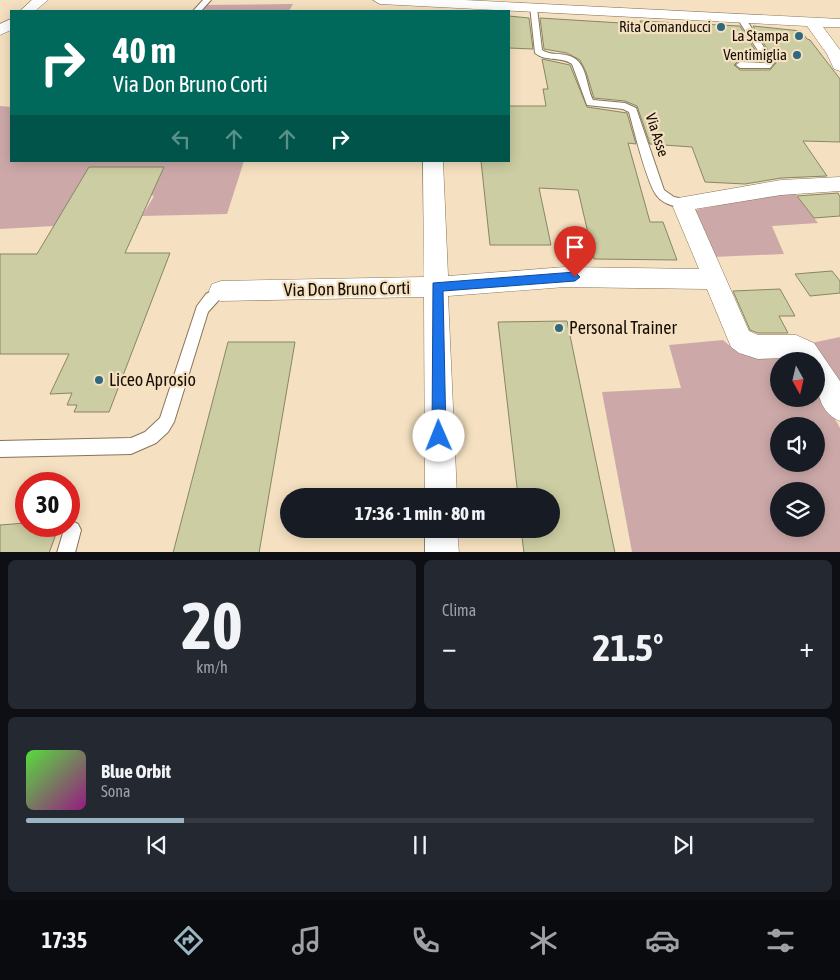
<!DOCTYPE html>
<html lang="it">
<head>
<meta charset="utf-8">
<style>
	:root { --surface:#171b24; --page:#242831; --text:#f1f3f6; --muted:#9ea1a6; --line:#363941; --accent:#99b5c1 }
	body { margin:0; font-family:"Asap Condensed",sans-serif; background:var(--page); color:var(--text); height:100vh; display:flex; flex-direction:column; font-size:19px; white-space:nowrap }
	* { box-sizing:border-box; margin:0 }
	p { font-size:16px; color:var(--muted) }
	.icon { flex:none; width:28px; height:28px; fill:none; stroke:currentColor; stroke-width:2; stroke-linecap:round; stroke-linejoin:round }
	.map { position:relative; height:552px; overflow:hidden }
	.drawer { display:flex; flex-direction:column; gap:8px; padding:8px; background:#0d0f14; flex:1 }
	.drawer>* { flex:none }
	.guide { position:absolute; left:10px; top:10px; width:500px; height:152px; border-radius:0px; box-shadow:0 2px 12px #0003; background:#00695c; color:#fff; overflow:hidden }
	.needle { width:32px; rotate:172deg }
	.tools { position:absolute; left:770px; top:352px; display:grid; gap:10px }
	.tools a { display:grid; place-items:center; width:55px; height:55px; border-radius:50%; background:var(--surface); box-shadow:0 2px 12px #0003; font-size:25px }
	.speed { position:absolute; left:15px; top:472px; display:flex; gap:10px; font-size:25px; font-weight:700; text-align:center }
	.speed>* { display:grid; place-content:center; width:65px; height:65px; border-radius:50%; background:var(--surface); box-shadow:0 2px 12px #0003; line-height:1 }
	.speed .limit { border:8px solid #d22; background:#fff; color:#111 }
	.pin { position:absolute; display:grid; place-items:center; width:42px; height:42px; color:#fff; margin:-51px -21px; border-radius:50% 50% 50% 0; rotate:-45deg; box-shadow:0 0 5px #0007 }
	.pin .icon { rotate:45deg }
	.me { position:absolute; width:55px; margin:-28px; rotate:359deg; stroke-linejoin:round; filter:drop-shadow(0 0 4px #0008) }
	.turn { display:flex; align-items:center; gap:18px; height:105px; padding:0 20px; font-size:22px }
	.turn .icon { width:65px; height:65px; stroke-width:2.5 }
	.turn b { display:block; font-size:35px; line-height:42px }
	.lanes { display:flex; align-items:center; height:48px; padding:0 20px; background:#0003; justify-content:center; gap:25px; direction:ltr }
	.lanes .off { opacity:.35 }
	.big { font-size:38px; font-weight:700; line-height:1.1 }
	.drawer .card { flex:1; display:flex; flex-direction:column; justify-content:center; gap:8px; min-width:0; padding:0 18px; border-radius:8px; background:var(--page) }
	.drawer .dial { align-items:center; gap:0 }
	.dial b { font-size:65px; line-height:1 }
	.song { display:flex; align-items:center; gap:15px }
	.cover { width:60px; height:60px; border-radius:8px; background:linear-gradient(135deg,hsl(110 70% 55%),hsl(310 70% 35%)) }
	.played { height:5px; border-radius:2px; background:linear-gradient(90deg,var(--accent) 20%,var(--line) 20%) }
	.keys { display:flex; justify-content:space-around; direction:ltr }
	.heat { display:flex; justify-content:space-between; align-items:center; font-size:28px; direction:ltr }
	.drawer .tiles { flex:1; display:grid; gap:8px; grid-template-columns:1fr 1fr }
	.card:last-child { grid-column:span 2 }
	.trip { position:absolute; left:280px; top:488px; width:280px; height:50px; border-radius:25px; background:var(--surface); box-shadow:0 2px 12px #0003; font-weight:700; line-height:50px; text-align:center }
	.tab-bar { display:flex; height:80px; justify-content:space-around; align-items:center; background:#090b0e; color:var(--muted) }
	.tab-bar .icon { width:35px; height:35px }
	.tab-bar .selected { color:var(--accent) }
	.tab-bar b { font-size:22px; color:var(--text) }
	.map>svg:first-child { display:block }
	.green { fill:#cca9a8; fill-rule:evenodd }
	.building { fill:#cccda2; stroke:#868665 }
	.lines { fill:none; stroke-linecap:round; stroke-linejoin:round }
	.service-casing { stroke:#877558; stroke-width:2 }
	.minor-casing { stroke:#877558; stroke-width:1 }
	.service { fill:#fff; fill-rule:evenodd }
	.minor { fill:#fff; fill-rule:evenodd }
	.route { fill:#1a73e8; stroke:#114b97 }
	.poi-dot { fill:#2e6981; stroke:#f5e1c1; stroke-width:2 }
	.labels { text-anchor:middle; stroke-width:4.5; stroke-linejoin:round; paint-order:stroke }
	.far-poi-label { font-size:15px; fill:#160f05; stroke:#f5e1c1; text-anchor:end }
	.far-street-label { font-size:15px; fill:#160f05; stroke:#f5e1c1 }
	.street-label { font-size:18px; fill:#160f05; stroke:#f5e1c1 }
	.poi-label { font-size:18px; fill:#160f05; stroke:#f5e1c1; text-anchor:start }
</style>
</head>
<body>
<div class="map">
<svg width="840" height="553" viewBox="0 0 840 553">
	<rect width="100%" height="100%" fill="#f5e1c1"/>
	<g class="green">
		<path d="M293 4 289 11H200L205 5Z"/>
		<path d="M0 106 11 107V161H244L227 214 142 216 154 196 151 195 164 167H89L54 226 0 229Z"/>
		<path d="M793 191 818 223 772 226 784 254 713 257 695 210Z"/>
		<path d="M840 337V394L811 343Z"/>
		<path d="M723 340C748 363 767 355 799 354L803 361H779V399H816V385L840 428V552H632L602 392 681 388 669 345ZM779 426H816V464H779ZM779 491H816V529H779Z"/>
	</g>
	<g class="building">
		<path d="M509 16 529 18 533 49 509 48Z"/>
		<path d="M540 18 621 23H641L640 21 740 26 762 61 739 60 734 65 740 70H770L776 63 753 26 801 31 807 39 810 40 840 79V142L803 141 827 176 781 178 745 184 705 182 692 147 650 144 637 106 625 101 594 98 586 72 580 60 567 53 544 49Z"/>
		<path d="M542 59 570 65 587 107 627 113 636 144 628 143 650 222H663L677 260 594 259 578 190 539 188 551 245H490L481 161H509V106H546L543 89H548Z"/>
		<path d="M89 167H164L125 253H170L109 412H74L77 405H67L72 393 50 394 69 354H0V254H37Z"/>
		<path d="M838 193 840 197V216L814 218 797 196Z"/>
		<path d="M832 271 840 281V293L810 296 795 274Z"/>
		<path d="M780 289 795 316H779L788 333H758L750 330 733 291Z"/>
		<path d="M567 321 615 553H524L521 529H551V496H518L498 322Z"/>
		<path d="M228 342H295L259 553H173Z"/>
		<path d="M26 523V526H59L49 553H0V525Z"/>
	</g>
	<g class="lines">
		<defs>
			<g id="service">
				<path d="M203 0H211L201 11H193Z"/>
				<path d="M530 6 537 8 542 50C549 55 557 53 566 55 588 59 585 84 593 100L625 103 636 108 664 190 674 197 689 200 691 203 689 206C679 209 664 205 657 196 647 184 634 130 629 112L623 109 587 105 572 64C561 56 546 62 535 53Z"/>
				<path d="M738 16H744L774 63 770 68H740L736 65 740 62 766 63 737 18Z"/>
				<path d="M221 286 226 287 227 291 208 312 174 422 168 432 156 443 131 454 0 457V441L131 438 145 432 160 418 197 306 206 294Z"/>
				<path d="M72 521 78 524 81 530 75 553H57L65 526H69V523Z"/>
			</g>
			<g id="minor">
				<path d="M32 0H48L35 11H20Z"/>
				<path d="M373 0H464L840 19V27H823L840 50V71L834 69 827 54 807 26 380 4Z"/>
				<path d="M11 19V30L0 35V24Z"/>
				<path d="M423 161H443L448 276 565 267 699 269 673 207 678 198 781 180 840 177V191L781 195 695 209 749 331 758 335H796L814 343 840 381V421C816 411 816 384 816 361H796L787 358 758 359 739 353 731 347 707 289 565 287 448 296 457 496H425L424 297 221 301 212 298 209 291 212 284 221 281 424 277Z"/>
				<path d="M425 529H457L459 553H425Z"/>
			</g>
		</defs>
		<use href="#service" class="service-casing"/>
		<use href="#minor" class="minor-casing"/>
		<use href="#service" class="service"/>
		<use href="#minor" class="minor"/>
	</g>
	<path class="route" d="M575 272 580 277 575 281 443 291 446 436 444 441 439 444 434 441 432 436 433 283Z"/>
	<g class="poi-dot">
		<circle cx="721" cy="27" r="5"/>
		<circle cx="799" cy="36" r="5"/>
		<circle cx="797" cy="55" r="5"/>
		<circle cx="559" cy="328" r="5"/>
		<circle cx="99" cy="380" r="5"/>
	</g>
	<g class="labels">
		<g class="far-poi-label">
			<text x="711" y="32">Rita Comanducci</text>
			<text x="789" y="41">La Stampa</text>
			<text x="787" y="60">Ventimiglia</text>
		</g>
		<g class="far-street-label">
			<text transform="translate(657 135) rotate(72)" y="5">Via Asse</text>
		</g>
		<g class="street-label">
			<text transform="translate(347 289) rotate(-1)" y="6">Via Don Bruno Corti</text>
		</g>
		<g class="poi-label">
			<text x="569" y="334">Personal Trainer</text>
			<text x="109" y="386">Liceo Aprosio</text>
		</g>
	</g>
</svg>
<div class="tools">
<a><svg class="needle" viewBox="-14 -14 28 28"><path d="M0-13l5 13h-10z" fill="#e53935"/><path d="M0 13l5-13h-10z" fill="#9ea1a6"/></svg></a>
<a><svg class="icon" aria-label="sound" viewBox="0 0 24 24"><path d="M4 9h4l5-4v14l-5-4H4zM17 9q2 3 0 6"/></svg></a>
<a><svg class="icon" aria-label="layers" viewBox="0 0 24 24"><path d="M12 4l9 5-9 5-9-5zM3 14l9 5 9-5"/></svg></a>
</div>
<div class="speed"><div class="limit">30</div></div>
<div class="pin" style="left:575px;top:277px;background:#d93025"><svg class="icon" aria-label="arrive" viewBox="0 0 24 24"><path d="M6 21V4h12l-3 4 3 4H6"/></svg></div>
<svg class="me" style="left:439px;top:436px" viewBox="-20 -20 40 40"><circle r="19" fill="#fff"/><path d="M0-13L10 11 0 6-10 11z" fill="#1a73e8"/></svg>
<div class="trip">17:36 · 1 min · 80 m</div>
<div class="guide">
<div class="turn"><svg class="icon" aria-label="right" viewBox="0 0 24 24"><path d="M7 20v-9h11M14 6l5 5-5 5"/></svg><div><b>40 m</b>Via Don Bruno Corti</div></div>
<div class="lanes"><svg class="icon off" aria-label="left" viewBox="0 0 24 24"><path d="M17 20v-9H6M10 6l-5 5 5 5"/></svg><svg class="icon off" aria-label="ahead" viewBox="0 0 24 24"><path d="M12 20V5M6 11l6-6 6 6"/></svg><svg class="icon off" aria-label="ahead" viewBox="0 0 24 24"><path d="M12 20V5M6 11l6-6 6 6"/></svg><svg class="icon" aria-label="right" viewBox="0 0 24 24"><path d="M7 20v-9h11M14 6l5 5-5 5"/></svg></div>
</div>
</div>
<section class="drawer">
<div class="tiles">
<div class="card dial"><b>20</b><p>km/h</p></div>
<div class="card"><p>Clima</p>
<div class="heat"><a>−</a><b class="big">21.5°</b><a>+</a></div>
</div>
<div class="card">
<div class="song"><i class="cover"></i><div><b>Blue Orbit</b><p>Sona</p></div></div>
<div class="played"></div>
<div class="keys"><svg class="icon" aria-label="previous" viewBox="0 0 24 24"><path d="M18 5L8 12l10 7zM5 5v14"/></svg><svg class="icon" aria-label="pause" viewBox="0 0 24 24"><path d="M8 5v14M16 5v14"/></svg><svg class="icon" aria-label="next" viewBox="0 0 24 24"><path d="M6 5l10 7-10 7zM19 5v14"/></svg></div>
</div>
</div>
</section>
<nav class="tab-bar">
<b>17:35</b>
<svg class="icon selected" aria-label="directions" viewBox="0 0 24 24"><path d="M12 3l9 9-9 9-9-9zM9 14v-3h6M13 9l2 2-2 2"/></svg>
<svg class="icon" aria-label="music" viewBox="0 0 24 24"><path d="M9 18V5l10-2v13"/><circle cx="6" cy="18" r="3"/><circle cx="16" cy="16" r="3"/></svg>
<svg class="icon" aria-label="phone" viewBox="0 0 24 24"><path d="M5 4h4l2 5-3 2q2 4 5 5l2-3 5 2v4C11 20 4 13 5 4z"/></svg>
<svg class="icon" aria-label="climate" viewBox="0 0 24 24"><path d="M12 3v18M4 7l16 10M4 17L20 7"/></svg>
<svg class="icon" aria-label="car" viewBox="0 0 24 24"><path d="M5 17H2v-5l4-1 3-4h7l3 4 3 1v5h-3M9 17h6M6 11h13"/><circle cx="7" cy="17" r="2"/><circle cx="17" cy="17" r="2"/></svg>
<svg class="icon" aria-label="filters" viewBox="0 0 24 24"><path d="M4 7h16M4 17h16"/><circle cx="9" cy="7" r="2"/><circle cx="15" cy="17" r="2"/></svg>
</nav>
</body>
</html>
